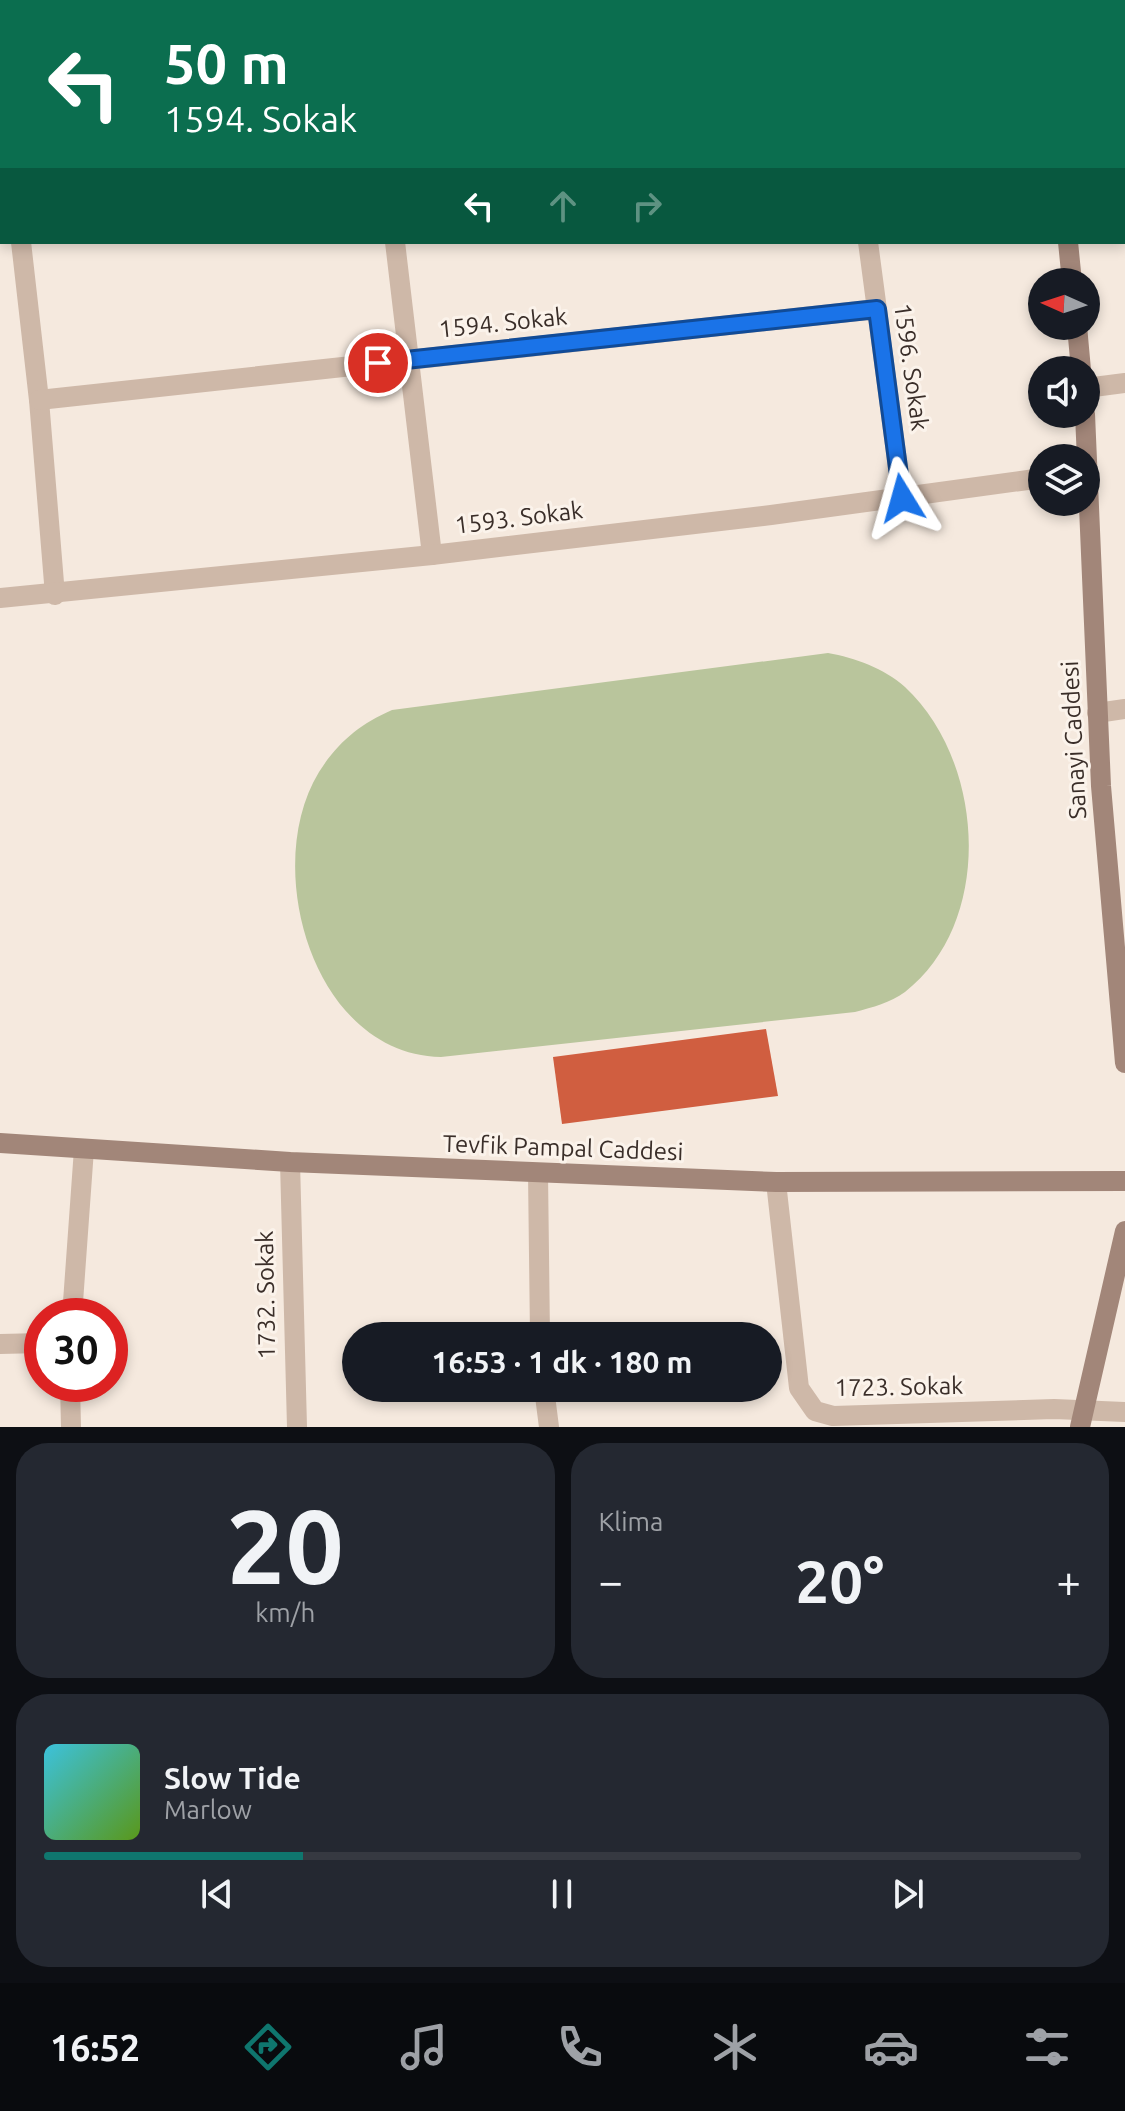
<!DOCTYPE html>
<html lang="tr">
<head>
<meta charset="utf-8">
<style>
	:root { --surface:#171b24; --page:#242831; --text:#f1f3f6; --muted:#9ea1a6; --line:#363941; --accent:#0f766e }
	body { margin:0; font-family:Ubuntu,sans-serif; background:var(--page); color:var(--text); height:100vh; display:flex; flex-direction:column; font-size:30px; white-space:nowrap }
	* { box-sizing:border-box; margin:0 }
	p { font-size:26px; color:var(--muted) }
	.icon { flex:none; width:44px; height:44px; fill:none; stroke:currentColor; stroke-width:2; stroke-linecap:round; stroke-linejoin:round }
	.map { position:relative; height:1427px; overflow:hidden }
	.panel { display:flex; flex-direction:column; gap:16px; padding:16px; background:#0d0f14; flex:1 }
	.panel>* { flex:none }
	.top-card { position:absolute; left:0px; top:0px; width:1126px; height:244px; box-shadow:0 4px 12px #0003; background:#0b6e4f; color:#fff; overflow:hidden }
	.needle { width:52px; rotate:273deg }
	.fabs { position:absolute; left:1028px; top:268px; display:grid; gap:16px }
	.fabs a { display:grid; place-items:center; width:72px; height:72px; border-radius:50%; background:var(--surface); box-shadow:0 4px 12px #0003; font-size:40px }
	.speed { position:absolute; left:24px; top:1298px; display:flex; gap:16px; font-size:40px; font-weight:700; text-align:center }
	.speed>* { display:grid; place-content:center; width:104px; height:104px; border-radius:50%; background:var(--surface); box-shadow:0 4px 12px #0003; line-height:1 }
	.speed .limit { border:12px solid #d22; background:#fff; color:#111 }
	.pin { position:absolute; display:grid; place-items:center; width:68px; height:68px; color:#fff; margin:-34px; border:4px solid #fff; border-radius:50%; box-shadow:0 2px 8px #0007 }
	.me { position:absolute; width:88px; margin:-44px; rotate:352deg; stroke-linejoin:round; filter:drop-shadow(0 0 6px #0008) }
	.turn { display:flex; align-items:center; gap:28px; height:168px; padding:0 32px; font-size:36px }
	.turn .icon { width:104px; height:104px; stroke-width:2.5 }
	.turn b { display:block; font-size:56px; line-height:68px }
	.lanes { display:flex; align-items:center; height:76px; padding:0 32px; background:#0003; justify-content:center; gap:40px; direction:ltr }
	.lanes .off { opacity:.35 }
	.big { font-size:60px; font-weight:700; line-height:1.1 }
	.panel .card { flex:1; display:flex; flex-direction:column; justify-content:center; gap:12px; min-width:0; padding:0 28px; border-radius:32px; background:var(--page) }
	.panel .dial { align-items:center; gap:0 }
	.dial b { font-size:104px; line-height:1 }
	.song { display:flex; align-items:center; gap:24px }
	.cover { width:96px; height:96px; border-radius:12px; background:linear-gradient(135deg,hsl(190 70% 55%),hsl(90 70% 35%)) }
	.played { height:8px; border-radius:4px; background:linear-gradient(90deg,var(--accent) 25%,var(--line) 25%) }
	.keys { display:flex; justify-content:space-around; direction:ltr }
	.heat { display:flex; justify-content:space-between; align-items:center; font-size:44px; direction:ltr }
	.panel .tiles { flex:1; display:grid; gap:16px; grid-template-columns:1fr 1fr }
	.card:last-child { grid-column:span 2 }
	.trip { position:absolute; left:342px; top:1322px; width:440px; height:80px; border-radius:40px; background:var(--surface); box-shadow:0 4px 12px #0003; font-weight:700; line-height:80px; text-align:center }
	.tabs { display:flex; height:128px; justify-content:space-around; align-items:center; background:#090b0e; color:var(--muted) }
	.tabs .icon { width:56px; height:56px }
	.tabs .on { color:var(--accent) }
	.tabs b { font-size:36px; color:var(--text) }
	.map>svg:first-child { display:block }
	.green { fill:#b9c59c }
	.building { fill:#d05e40 }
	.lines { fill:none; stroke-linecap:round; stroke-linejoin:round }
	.street { stroke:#ceb8a8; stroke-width:20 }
	.secondary { stroke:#a28679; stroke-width:20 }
	.route-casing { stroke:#114b97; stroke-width:20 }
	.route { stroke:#1a73e8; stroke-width:14 }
	.labels { text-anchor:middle; stroke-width:6; stroke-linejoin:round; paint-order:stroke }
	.street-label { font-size:24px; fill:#3a2e29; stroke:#fbf3eb }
</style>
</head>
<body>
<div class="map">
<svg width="1125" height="1427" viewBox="0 0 1125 1427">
	<rect width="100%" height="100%" fill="#f5e9de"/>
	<path class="green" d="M828 653C855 658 884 668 905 687 985 761 995 922 905 992 890 1003 873 1007 855 1012L441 1057C314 1055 260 868 319 772 338 742 360 724 392 710Z"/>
	<path class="building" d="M766 1029 778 1096 562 1124 553 1057Z"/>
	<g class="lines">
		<g class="street">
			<path d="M586 0 601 2"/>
			<path d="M810 0 812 2"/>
			<path d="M1093 0 1094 2"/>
			<path d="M298 2 299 0"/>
			<path d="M538 2 539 0"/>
			<path d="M0 13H2"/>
			<path d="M1124 40H1125"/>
			<path d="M0 103 2 116"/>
			<path d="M21 242 39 400 55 595"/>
			<path d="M395 242 432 555"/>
			<path d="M868 242 902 498"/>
			<path d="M1086 388 1125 383"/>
			<path d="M39 400 877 309"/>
			<path d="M0 598 432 555 771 515 1042 478"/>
			<path d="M1097 713 1125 709"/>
			<path d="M290 1162 297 1427"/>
			<path d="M538 1173 540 1336"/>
			<path d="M776 1182 799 1388 815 1411 833 1416 1054 1409 1125 1412"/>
			<path d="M72 1316 84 1149"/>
			<path d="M0 1344 42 1343"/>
			<path d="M70 1384 71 1427"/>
			<path d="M544 1388 549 1427"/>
		</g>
		<g class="secondary">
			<path d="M1021 0 1022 2"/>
			<path d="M1068 242 1072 282"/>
			<path d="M1077 326 1081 370"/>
			<path d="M1085 414 1101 786 1125 1063"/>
			<path d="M0 1143 290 1162 776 1182 1125 1181"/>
			<path d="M1080 1427 1125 1231"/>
		</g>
	</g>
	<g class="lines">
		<defs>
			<path id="route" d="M378 363 877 309 902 498"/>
		</defs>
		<use href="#route" class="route-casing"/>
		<use href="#route" class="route"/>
	</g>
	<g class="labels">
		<g class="street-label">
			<text transform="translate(503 323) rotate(-6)" y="8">1594. Sokak</text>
			<text transform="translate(911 367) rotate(82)" y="8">1596. Sokak</text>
			<text transform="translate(519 518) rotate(-7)" y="8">1593. Sokak</text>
			<text transform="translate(1074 740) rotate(-93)" y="8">Sanayi Caddesi</text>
			<text transform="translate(563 1148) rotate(2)" y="8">Tevfik Pampal Caddesi</text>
			<text transform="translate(266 1295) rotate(-91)" y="8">1732. Sokak</text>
			<text transform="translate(899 1387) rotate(-1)" y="8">1723. Sokak</text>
		</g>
	</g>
</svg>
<div class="fabs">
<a><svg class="needle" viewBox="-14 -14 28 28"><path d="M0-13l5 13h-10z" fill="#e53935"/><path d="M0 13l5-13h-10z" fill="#9ea1a6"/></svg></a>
<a><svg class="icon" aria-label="sound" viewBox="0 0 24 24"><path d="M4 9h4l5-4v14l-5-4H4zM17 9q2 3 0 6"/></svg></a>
<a><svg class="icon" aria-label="layers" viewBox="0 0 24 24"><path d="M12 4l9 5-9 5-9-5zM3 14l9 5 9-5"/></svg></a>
</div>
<div class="speed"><div class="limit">30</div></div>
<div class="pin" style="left:378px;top:363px;background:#d93025"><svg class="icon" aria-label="arrive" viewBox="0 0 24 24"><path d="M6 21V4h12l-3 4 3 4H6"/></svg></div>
<svg class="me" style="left:902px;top:498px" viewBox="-20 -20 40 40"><path d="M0-17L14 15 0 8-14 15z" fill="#1a73e8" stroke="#fff" stroke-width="4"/></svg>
<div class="trip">16:53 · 1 dk · 180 m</div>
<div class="top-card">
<div class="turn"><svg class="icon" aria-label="left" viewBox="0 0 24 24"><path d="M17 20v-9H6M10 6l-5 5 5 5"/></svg><div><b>50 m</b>1594. Sokak</div></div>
<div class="lanes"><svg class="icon" aria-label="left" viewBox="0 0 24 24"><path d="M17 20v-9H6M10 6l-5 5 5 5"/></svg><svg class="icon off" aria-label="ahead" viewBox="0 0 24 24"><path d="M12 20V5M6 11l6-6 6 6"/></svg><svg class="icon off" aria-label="right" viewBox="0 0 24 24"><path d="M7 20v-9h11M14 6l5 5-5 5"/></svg></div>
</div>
</div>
<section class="panel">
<div class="tiles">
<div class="card dial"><b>20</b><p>km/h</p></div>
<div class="card"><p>Klima</p>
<div class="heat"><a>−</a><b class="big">20°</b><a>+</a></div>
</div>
<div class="card">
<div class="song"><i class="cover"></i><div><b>Slow Tide</b><p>Marlow</p></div></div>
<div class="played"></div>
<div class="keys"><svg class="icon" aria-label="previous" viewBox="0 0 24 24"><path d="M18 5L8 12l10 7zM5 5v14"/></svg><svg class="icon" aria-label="pause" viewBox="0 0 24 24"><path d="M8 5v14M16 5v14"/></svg><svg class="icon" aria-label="next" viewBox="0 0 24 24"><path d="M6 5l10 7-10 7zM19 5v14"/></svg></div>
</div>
</div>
</section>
<nav class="tabs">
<b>16:52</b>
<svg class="icon on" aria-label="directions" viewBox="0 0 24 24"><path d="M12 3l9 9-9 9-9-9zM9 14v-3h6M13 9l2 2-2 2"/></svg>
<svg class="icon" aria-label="music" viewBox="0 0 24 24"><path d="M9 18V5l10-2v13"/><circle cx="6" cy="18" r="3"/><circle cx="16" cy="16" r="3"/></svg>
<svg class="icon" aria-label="phone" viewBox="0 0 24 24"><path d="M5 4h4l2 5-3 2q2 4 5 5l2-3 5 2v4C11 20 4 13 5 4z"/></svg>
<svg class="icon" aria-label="climate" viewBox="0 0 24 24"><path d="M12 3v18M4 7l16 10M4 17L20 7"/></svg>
<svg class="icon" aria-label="car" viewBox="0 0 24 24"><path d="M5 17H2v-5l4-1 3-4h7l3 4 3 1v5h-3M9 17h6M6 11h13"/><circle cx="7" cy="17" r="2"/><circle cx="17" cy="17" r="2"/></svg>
<svg class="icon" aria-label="filters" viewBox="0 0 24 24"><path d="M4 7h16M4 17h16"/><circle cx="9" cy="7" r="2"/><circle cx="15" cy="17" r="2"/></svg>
</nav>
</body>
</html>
